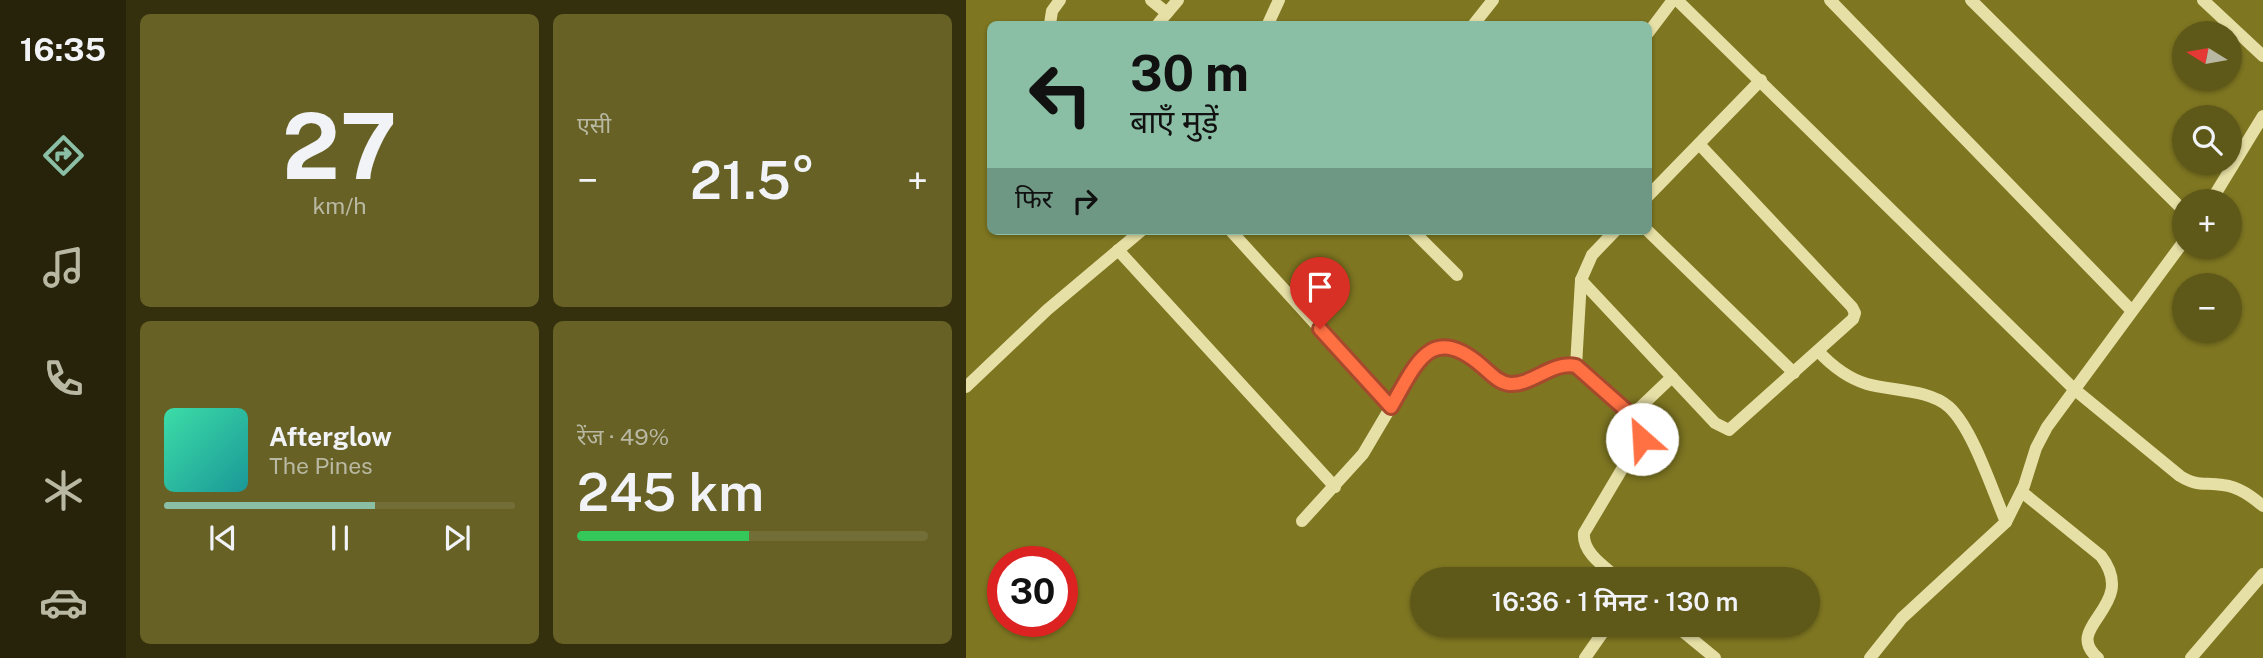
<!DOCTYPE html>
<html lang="hi">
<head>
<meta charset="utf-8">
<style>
	:root { --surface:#5e5819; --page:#676126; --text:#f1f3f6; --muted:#b9b8a2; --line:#736e38; --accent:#8abfa5 }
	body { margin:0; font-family:"Public Sans","Noto Sans Devanagari",sans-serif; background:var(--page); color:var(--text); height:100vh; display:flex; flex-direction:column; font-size:26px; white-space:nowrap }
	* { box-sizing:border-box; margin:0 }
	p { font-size:23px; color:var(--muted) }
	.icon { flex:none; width:38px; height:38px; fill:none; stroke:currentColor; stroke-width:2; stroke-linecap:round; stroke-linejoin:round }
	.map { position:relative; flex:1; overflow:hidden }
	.panel { display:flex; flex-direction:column; gap:14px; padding:14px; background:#34300e; width:840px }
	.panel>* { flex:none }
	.banner { position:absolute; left:21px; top:21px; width:665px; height:214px; border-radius:10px; box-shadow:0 2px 5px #0004; background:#8abfa5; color:#111; overflow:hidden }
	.needle { width:46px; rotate:281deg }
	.fabs { position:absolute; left:1206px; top:21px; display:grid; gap:14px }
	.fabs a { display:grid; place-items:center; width:70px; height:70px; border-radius:50%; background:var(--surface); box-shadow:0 2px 5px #0004; font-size:35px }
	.speed { position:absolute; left:21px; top:546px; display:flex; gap:14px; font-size:35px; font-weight:700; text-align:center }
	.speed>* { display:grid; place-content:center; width:91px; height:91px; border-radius:50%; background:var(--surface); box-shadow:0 2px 5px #0004; line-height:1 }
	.speed .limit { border:10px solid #d22; background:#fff; color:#111 }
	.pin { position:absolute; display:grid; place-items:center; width:60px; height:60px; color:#fff; margin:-72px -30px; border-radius:50% 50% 50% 0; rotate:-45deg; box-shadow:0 0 7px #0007 }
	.pin .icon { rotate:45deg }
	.me { position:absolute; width:77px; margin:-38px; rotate:334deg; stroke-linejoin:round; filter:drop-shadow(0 0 5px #0008) }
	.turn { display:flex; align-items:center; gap:24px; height:147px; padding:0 28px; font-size:32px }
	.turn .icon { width:91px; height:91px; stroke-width:2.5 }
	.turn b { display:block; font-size:49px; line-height:60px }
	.then { display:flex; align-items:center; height:66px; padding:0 28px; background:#0003; gap:14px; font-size:26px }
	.big { font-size:52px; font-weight:600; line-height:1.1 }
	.panel .card { flex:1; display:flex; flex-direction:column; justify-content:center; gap:10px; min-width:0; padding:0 24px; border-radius:10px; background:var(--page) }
	.panel .dial { align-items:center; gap:0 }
	.dial b { font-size:91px; line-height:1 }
	.song { display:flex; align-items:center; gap:21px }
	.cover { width:84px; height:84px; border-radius:10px; background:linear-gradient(135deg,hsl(160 70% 55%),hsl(180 70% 35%)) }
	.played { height:7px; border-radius:4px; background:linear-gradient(90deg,var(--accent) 60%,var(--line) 60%) }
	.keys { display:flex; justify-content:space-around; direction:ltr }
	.heat { display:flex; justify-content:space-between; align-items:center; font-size:38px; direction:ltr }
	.charge { height:10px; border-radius:5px; background:linear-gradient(90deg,#34c759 49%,var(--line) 0) }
	.panel .tiles { flex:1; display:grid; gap:14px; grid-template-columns:repeat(2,1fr) }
	.trip { position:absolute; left:444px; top:567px; width:410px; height:70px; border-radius:35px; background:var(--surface); box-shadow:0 2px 5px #0004; font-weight:600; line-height:70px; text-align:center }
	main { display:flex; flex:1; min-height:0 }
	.dock { display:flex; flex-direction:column; width:126px; justify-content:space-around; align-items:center; background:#26230a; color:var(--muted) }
	.dock .icon { width:49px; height:49px }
	.dock .active { color:var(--accent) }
	.dock b { font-size:32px; color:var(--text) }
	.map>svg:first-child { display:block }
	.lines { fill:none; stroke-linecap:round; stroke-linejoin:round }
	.minor { stroke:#e7e0a6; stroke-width:12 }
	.route-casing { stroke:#a6492c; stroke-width:18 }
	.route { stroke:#ff7043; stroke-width:12 }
</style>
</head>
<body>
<main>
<nav class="dock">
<b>16:35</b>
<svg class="icon active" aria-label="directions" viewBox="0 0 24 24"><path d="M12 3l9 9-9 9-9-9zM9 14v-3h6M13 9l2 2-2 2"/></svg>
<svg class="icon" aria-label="music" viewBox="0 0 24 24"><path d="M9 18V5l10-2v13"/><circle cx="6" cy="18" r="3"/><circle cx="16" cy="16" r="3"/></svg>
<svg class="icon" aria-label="phone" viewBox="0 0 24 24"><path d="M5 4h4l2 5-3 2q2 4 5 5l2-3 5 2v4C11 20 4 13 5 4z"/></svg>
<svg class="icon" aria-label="climate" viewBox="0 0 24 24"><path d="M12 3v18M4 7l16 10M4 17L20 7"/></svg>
<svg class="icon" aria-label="car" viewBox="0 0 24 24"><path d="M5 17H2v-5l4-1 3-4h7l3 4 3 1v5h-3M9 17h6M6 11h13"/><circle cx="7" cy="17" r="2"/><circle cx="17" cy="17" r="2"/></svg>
</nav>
<section class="panel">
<div class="tiles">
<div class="card dial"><b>27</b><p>km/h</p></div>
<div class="card"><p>एसी</p>
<div class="heat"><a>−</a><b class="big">21.5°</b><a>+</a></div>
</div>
<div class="card">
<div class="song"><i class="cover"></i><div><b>Afterglow</b><p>The Pines</p></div></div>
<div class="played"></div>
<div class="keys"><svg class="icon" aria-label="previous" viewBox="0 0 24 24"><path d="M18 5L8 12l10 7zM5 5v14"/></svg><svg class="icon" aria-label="pause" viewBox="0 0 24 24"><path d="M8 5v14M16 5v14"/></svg><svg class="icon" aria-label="next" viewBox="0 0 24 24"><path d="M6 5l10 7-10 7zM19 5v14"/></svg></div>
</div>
<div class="card"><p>रेंज · 49%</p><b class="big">245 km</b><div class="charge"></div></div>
</div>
</section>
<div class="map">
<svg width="1297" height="658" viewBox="0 0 1297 658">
	<rect width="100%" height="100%" fill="#7e7621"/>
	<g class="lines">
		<g class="minor">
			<path d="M185 0 201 13 212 0"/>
			<path d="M711 0 1108 389 1214 476C1232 487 1238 482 1257 485 1273 487 1285 496 1297 506"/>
			<path d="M864 0 1165 310"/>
			<path d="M1005 0 1218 211"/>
			<path d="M1237 0 1297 56"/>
			<path d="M84 24 86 11 94 0"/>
			<path d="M192 24 201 13"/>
			<path d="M302 24 313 0"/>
			<path d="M508 24 527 0"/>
			<path d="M682 33 707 0"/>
			<path d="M682 196 795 80"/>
			<path d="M1245 201 1297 116"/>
			<path d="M265 231 425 407"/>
			<path d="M447 231 491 275"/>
			<path d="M682 231 828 373"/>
			<path d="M152 250 369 487"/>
			<path d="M615 280 749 423 763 430 887 319 889 313 886 307 733 144"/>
			<path d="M852 351C866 366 881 378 901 384 925 391 963 389 983 407 1007 429 1026 490 1040 522"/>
			<path d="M610 366 615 280 626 255 649 231"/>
			<path d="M0 387 81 310 175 231"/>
			<path d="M666 415 706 377"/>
			<path d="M1056 492 1135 556C1174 607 1094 626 1132 658"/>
			<path d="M336 521 397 454 449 366C497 312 508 382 544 384 563 384 583 369 601 364 620 368 671 414 678 432L618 533C616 553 639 567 653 579"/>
			<path d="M709 625 749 658"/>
			<path d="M619 658 642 625"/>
			<path d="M904 658 936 618 1040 522 1058 486 1070 448 1081 427 1218 241"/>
			<path d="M1225 658 1297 574"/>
		</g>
	</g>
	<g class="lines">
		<defs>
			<path id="route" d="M354 329 425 407C450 364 465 321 517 367 525 374 533 383 544 384 567 385 586 361 610 366L670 419 678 432 676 439"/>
		</defs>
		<use href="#route" class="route-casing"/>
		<use href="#route" class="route"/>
	</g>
</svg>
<div class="fabs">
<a><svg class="needle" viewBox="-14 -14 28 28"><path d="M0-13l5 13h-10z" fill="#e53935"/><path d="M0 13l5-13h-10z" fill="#b9b8a2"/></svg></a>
<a><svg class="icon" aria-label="search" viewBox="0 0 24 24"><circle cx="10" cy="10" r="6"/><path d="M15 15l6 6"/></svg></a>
<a>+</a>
<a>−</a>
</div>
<div class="speed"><div class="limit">30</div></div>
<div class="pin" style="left:354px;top:329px;background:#d93025"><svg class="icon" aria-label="arrive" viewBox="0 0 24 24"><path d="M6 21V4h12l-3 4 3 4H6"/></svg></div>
<svg class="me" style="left:676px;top:439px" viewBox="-20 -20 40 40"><circle r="19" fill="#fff"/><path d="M0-13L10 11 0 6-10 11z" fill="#ff7043"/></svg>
<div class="trip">16:36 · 1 मिनट · 130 m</div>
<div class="banner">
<div class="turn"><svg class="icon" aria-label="left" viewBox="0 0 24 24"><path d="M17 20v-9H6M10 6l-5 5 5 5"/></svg><div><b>30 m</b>बाएँ मुड़ें</div></div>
<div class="then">फिर<svg class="icon" aria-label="right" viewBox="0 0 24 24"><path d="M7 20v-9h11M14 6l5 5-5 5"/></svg></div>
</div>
</div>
</main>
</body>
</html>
